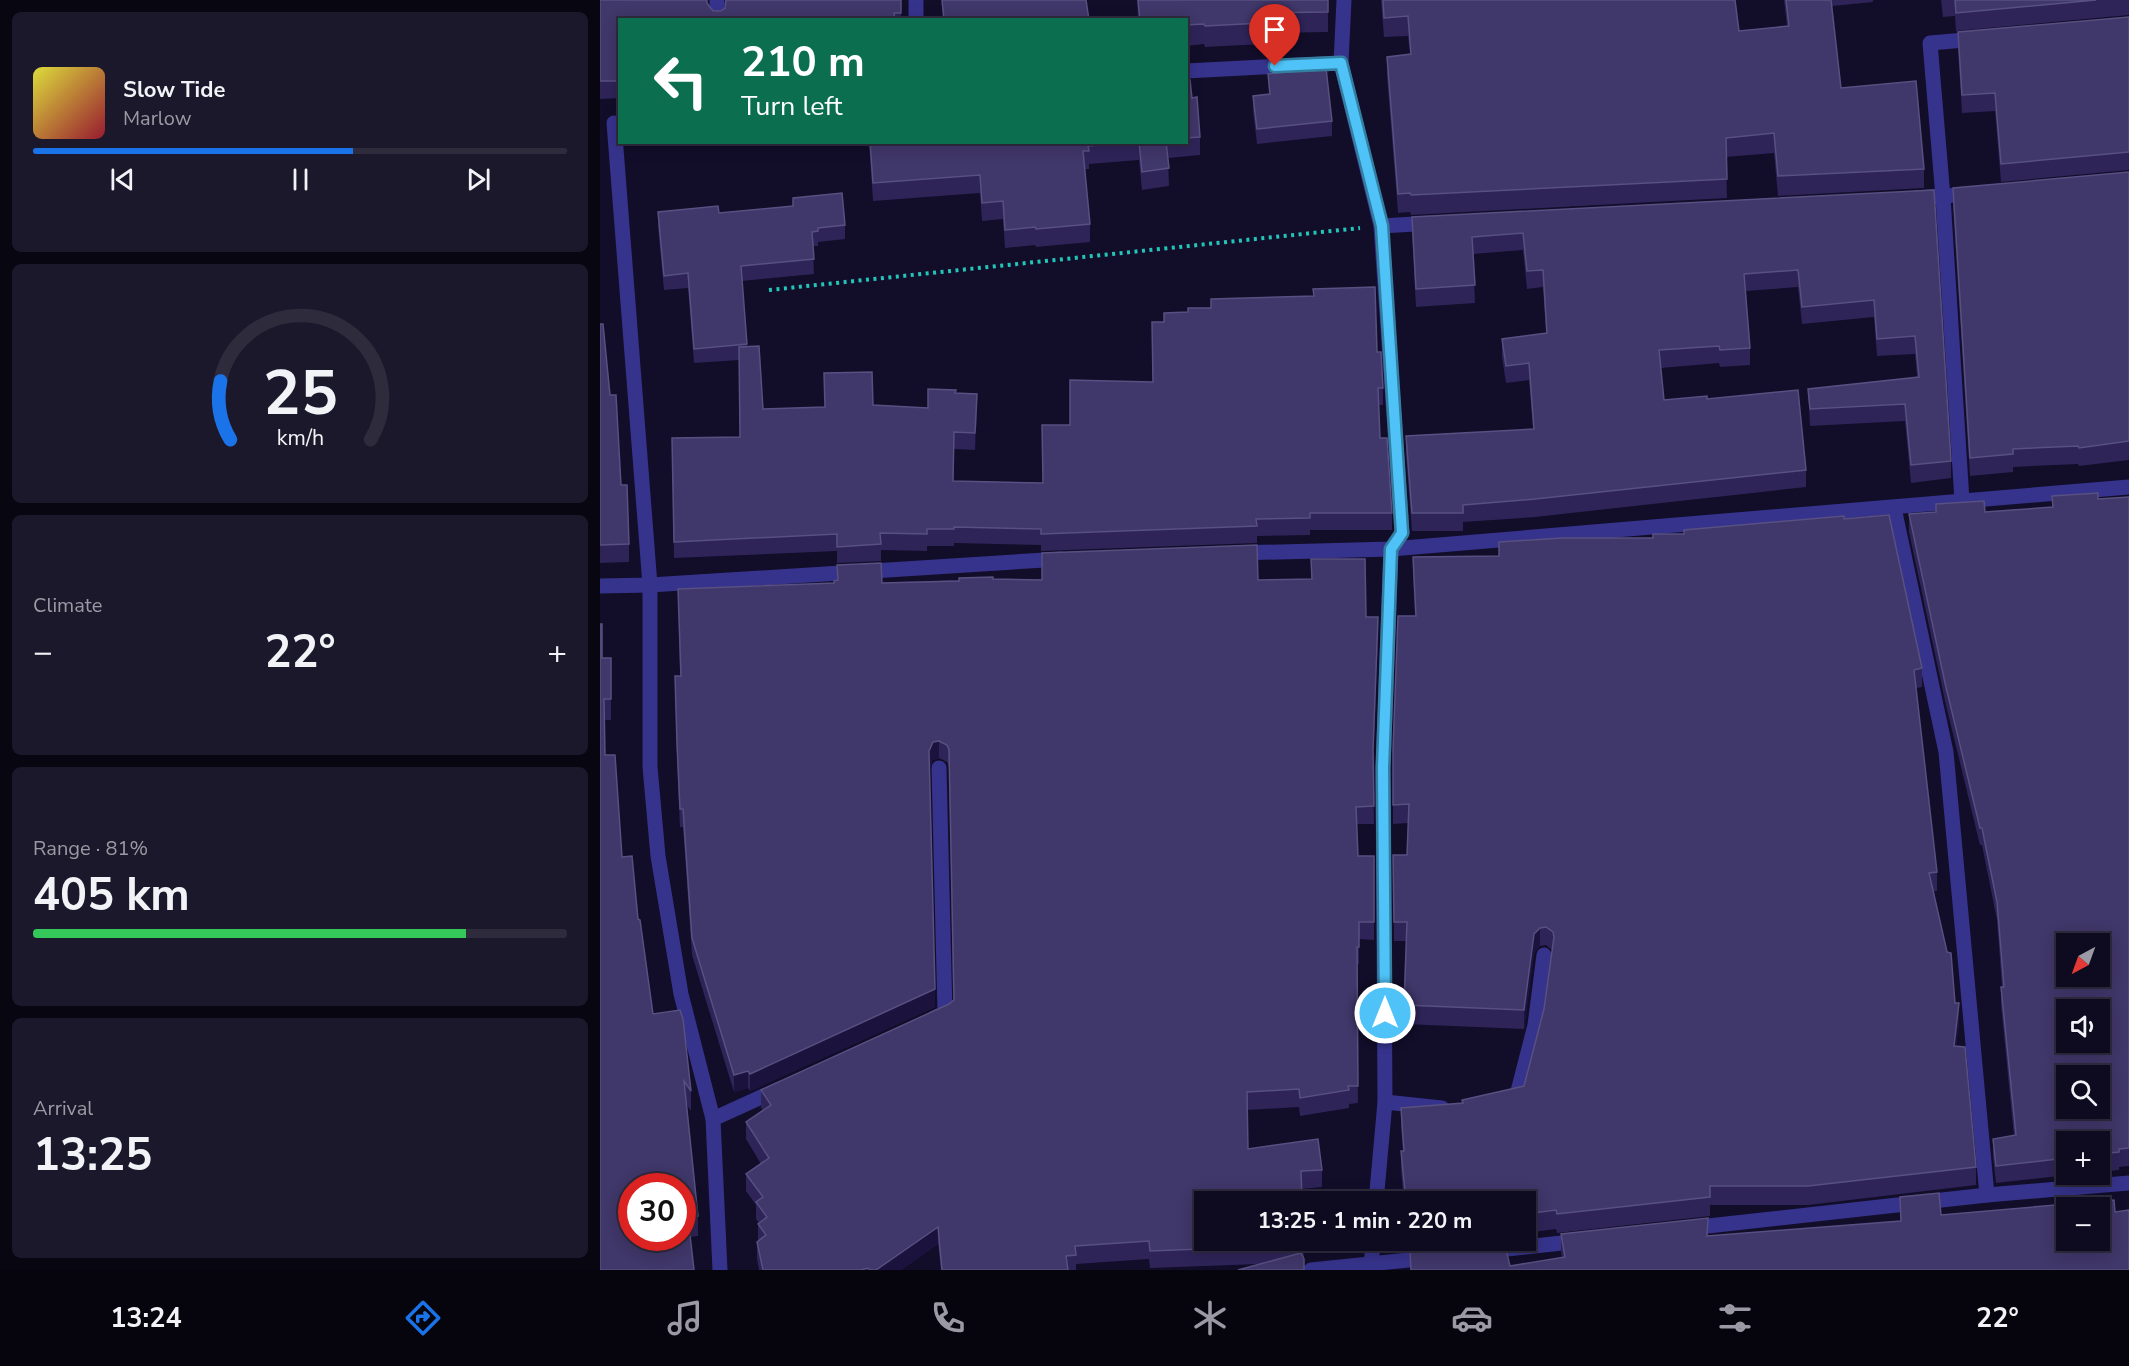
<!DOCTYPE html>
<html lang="en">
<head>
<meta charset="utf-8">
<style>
	:root { --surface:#0e0a1f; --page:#1c182c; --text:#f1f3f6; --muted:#9b9aa4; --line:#2e2b3d; --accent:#1a73e8 }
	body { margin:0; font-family:"Nunito Sans",sans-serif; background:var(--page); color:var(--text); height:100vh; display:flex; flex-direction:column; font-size:22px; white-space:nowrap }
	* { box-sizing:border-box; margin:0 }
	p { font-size:20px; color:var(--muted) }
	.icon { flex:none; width:33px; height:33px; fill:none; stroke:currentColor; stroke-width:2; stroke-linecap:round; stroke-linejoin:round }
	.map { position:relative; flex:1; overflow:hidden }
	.panel { display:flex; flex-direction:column; gap:12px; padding:12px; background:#080611; width:600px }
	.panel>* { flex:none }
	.top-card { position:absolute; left:18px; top:18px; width:570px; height:126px; border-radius:0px; box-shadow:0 3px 15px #0003,0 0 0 2px var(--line); background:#0b6e4f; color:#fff; overflow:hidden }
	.needle { width:39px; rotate:221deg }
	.tools { position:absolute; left:1456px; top:933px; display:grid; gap:12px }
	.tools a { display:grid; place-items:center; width:54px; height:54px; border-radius:0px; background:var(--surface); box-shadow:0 3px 15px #0003,0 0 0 2px var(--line); font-size:30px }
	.speed { position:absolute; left:18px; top:1173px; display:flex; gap:12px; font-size:30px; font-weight:700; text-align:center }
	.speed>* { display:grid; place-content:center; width:78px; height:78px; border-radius:50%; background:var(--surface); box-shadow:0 3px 15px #0003,0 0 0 2px var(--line); line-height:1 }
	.speed .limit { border:9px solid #d22; background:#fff; color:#111 }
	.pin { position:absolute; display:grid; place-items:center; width:51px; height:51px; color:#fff; margin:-62px -26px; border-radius:50% 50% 50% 0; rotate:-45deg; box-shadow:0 0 6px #0007 }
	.pin .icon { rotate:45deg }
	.me { position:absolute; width:66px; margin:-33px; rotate:0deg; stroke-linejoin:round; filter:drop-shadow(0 0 4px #0008) }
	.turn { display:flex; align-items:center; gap:21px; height:126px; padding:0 24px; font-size:27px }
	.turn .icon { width:78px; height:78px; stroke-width:2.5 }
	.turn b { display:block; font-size:42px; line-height:51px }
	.big { font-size:45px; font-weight:700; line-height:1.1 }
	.panel .tile { flex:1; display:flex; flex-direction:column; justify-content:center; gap:9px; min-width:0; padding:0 21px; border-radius:9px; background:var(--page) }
	.panel .dial { align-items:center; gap:0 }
	.dial svg { height:156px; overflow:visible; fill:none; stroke:var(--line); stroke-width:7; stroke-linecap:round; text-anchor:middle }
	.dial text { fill:var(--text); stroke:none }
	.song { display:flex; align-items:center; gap:18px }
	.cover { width:72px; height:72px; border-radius:9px; background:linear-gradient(135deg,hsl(60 70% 55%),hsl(350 70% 35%)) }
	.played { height:6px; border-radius:3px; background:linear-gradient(90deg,var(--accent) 60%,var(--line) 60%) }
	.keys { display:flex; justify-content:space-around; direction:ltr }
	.heat { display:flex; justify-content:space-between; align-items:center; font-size:33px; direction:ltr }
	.charge { height:9px; border-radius:4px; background:linear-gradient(90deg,#34c759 81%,var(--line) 0) }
	.trip { position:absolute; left:594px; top:1191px; width:342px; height:60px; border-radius:0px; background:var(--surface); box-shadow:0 3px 15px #0003,0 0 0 2px var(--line); font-weight:700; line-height:60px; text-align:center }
	.tabs { display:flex; height:96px; justify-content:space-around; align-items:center; background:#06040c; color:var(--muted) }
	.tabs .icon { width:42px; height:42px }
	.tabs .current { color:var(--accent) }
	.tabs b { font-size:27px; color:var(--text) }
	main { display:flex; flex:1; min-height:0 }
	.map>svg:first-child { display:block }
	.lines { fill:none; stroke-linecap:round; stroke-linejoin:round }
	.path { stroke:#23c5b9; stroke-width:4; stroke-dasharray:3 4.5; stroke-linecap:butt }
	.minor { stroke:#36338c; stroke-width:15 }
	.wall { fill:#2e2458 }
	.shaded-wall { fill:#1b133d }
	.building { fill:#40376a; stroke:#585081; stroke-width:1.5; fill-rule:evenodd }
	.route-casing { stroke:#337fa1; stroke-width:15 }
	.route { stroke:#4fc3f7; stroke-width:10 }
</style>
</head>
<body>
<main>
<section class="panel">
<div class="tile">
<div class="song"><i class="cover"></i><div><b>Slow Tide</b><p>Marlow</p></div></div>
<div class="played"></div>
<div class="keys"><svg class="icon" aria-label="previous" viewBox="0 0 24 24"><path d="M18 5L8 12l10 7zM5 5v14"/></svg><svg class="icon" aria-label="pause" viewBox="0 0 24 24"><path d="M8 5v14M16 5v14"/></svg><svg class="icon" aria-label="next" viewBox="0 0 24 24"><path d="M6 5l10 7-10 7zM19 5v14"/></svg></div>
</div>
<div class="tile dial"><svg viewBox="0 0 100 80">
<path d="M14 69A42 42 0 1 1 86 69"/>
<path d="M14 69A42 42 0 0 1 9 39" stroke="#1a73e8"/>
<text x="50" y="56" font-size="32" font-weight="700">25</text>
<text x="50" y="72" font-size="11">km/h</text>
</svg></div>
<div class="tile"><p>Climate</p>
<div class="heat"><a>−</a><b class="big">22°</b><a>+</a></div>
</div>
<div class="tile"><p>Range · 81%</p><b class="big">405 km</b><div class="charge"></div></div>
<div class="tile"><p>Arrival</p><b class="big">13:25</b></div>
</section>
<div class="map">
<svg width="1529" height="1270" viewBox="0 0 1529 1270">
	<rect width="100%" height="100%" fill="#120d29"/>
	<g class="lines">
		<path class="path" d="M169 290 760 228"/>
		<g class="minor">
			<path d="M744 0 741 63 781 226 802 533 791 549 783 768 785 1102 776 1202"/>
			<path d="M117 20V0"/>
			<path d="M316 20V0"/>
			<path d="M586 71 741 63"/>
			<path d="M14 123 50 585V767L58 856 81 994 113 1119 120 1270"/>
			<path d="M1315 198 1372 194"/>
			<path d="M781 226 832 223"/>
			<path d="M1362 501 1343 197 1330 43 1377 39"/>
			<path d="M1294 508 1346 752 1387 1195"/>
			<path d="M638 553 791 549 1529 487"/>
			<path d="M0 586 50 585 461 559"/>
			<path d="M334 1018 345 1013 339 768"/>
			<path d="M906 1098 917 1095 935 1025 944 955"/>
			<path d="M785 1102 842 1108"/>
			<path d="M113 1119 179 1089"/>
			<path d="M1090 1228 1387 1195 1529 1183"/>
			<path d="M888 1251 980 1241"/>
			<path d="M711 1270 828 1258"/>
			<path d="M771 1270 773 1240"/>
		</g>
	</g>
	<g class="wall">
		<path d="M0 0 107 3 113 11 301 0V20H20V98L0 99Z"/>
		<path d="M342 0H486L489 20H343Z"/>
		<path d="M537 0H728V32L662 33V44L605 47 604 44 586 46V20H538Z"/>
		<path d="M781 0H1135L1139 31 1187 26 1184 0H1273V2L1232 6 1241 88 1324 169V188L1178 196 1174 153 1126 157 1127 198 811 215 810 212 798 213 787 76V57L810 54 808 36 784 37Z"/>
		<path d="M1341 0H1529V15L1356 31 1355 16 1343 17Z"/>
		<path d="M1529 17V170L1401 182 1395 111 1362 113 1358 50V32Z"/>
		<path d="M668 74 732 121V136L657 144 653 111V96L669 94Z"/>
		<path d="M586 80 592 98 600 137V155L568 158 569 186 542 190 539 160 489 164V169H485L490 224V242L436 247 435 245 405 248 403 219 382 221 380 193 273 201 269 142H586Z"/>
		<path d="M1529 172V460L1479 466 1478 464 1413 467V472L1370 476 1353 206V188Z"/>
		<path d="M1334 190 1351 461V478L1311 483 1305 421 1210 426 1208 389 1317 377 1315 354 1277 356 1274 317 1202 324 1198 287 1146 291 1150 348V365L1120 367 1119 363 1061 368 1064 400 1107 399 1206 470V487L935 517 863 522V531H812L806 454V436L933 429 929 380 906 383 902 357V339L946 333 943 287 927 289 923 250 873 254 875 303 816 307 812 234V217Z"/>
		<path d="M193 198 245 225V239L218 242V246H213L214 274 142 281 147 346 163 409 273 405 328 408 355 393 377 411 375 450 354 449 353 481 443 483 470 425 553 382 777 352 783 388V405H779L780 438 792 513V530H710V535L657 536V543L441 551V545L354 543V546H327V551L281 550V561L237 563V551L74 558 72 438 140 437 139 360 94 363 88 288 64 290 58 227V212L119 213 193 206Z"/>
		<path d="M0 324 29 544V562L0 563Z"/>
		<path d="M1452 496 1498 499 1529 497V1166L1519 1167V1170L1500 1172V1142H1467V1174H1477L1396 1183 1393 1157V1139L1414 1136 1401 1005V987H1402L1397 920 1382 845H1380L1345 701 1309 532V514L1336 512V504L1385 512 1452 507Z"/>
		<path d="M1244 519 1322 668V687L1316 688 1337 872V891H1334L1359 1022 1356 1047 1376 1167V1185L1208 1205H1110V1216L957 1233 956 1229 926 1233V1202H804L801 1170V1151H803L801 1127V1108L862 1103 924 1086 944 1009 952 950 946 945 940 946 934 953 924 1029 804 1024 806 941H794L793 855H807L808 823 793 824V749L815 616 813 576V557L899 556 1084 534Z"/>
		<path d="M393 579 658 580 766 617 778 635 773 765 774 824H757L758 856 774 922V940L759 939V964H757L758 1103 749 1104V1108L700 1116 699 1107 647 1110 648 1149 722 1170V1187L702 1189 704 1258 660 1264 550 1268 549 1259 476 1264V1270H341L338 1244 301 1270H159L157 1259V1242L158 1241V1224L159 1223 156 1219V1205L146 1191V1174L161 1164 146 1139V1122L163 1110 161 1108V1090L349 1004 353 1000 349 768 347 762 339 758 333 760 330 767 335 1007 150 1091 148 1088 134 1092 92 955 83 827H80L77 761 75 676H80L78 589Z"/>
		<path d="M2 658H11V720H5V755L22 857 38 919 53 1014 91 1091V1111L87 1105 98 1216V1236L90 1237 0 1270Z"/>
		<path d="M1300 1197 1341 1215 1515 1212 1529 1270H810V1251L910 1266 962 1258 961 1252V1234L1108 1236 1300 1221Z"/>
		<path d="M807 1240H888L808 1249Z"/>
	</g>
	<g class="shaded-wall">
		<path d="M377 394V411L375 450V433Z"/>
		<path d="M778 617V635L773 768V750Z"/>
		<path d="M339 741V758L333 760 329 768V751L333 742Z"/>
		<path d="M940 928V946L934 953 924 1029V1010L934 934Z"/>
		<path d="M335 989V1007L150 1091V1074Z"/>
		<path d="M1359 1003V1022L1354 1065V1046Z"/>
		<path d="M148 1071V1088L134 1092V1075Z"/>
		<path d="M338 1227V1244L301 1270H276Z"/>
	</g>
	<g class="building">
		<path d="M0 0H107V3L113 11H121L125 8 126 0H301V13H294L295 20H20V81H0Z"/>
		<path d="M342 0H486L489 20H344Z"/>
		<path d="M538 0H728V12L661 13 662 23 605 26 604 24 586 25V20H540Z"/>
		<path d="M783 0H1135L1139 31 1189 26 1186 0H1231L1241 88 1316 81 1324 169 1178 176 1174 133 1126 138 1127 179 811 195 810 193 798 194 787 57 811 54 808 16 784 18Z"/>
		<path d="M1355 0H1496L1356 13Z"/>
		<path d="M1529 17V152L1401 164 1395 93 1362 95 1358 32Z"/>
		<path d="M726 68 732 121 657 129 653 96 670 94 668 74Z"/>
		<path d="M586 80H590L592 98 597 97 600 137 586 138Z"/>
		<path d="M270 142H532L488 146 489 151H483L490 224 436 229 435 227 405 230 403 201 382 203 380 175 273 183Z"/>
		<path d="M539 142H566L569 168 542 172Z"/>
		<path d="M1529 172V441L1479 448 1478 446 1413 449V454L1370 458 1353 188Z"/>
		<path d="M1334 190 1351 461 1311 465 1305 404 1210 409 1208 389 1319 377 1315 336 1277 339 1274 300 1202 307 1198 270 1144 274 1150 348 1120 350 1119 346 1059 350 1064 400 1107 396V399L1198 390 1206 470 935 499 863 505V513H812L806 436 934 429 929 363 906 366 902 339 947 333 943 270 927 271 923 233 872 237 875 285 816 289 812 217Z"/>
		<path d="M242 193 245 225 218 228V231L212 232 214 259 141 266 147 344 94 349 88 273 64 276 58 212 118 206 119 213 193 206V198Z"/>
		<path d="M775 287 777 352H781L783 388H778L780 438H787L792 513H710V518L656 519 657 526 441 534V529L354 527V529H327V534L280 533 281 544 237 547V534L74 542 72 438 140 437 139 347 159 346 163 409 225 407 224 373 272 372 273 405 328 408V389L356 390 355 393 377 394 375 433 354 432 353 481 443 483 442 425H470V380L553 382 552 322H564V313L588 312V308H611V299L714 296 713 289Z"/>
		<path d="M0 324H3L10 395H16L21 485H27L29 544 0 545Z"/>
		<path d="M1498 493V499L1529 497V1148L1519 1149V1152L1500 1154V1142H1467V1158L1396 1166 1393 1139 1416 1135 1401 987H1404L1397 902 1382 828H1380L1345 683 1309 514 1336 512V504L1384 501 1385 512 1453 507 1452 496ZM1467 944H1500V976H1467ZM1467 1010H1500V1042H1467ZM1467 1076H1500V1108H1467Z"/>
		<path d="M1289 515 1322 668 1314 670 1337 872 1329 873 1347 952 1351 953 1355 1003H1359L1354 1046 1365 1047 1376 1167 1208 1186H1110V1197L957 1214 956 1210 926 1214V1202H806L801 1151H804L801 1108 863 1103 862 1100 924 1086 944 1009 954 937 953 932 946 927 940 928 934 934 924 1010 804 1005 807 922H794L793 855H807L809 804 793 805V749L798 616H816L813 557 899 556V542L961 538H1053V534H1084V530L1244 516V519Z"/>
		<path d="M657 545 658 580 712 579 711 559H765L766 617H778L773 750 774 806 756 807 758 856H774V922H759V947H757L758 1086H748L749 1090 700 1098 699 1089 647 1092 648 1149 718 1139 722 1170 701 1171 702 1202H604V1240H703L704 1245 550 1251 549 1241 475 1246 476 1255 466 1256 468 1270H342L338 1227 276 1270H270L268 1268 261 1270H163L157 1242 166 1235 158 1224 167 1217 156 1202 163 1197 146 1174 169 1158 146 1122 171 1105 161 1090 349 1004 354 1000 349 750 347 745 339 741 333 742 329 751 335 989 150 1074 148 1071 134 1075 92 938 83 809H80L77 743 75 676H81L78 589 234 583V581L238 580 237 565 281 563 282 583 359 581V578L393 577V579L442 580V553Z"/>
		<path d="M0 624H2V658H11V699H4L5 755H15L22 857 32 856 38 919 40 920 53 1014 80 1010 83 1019 91 1091 84 1081 98 1216 88 1217 94 1270H0ZM32 1186H82V1238H32Z"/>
		<path d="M1339 1193 1341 1215 1514 1200 1515 1212 1529 1210V1270H811L810 1251 904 1241 910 1266 965 1257 961 1234 1108 1218 1107 1236 1301 1221 1300 1197ZM1467 1208H1500V1240H1467Z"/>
		<path d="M701 1253 704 1259V1270H638Z"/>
	</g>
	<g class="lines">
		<defs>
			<path id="route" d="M675 66 741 63 782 226 802 533 791 549 783 768 785 1013"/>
		</defs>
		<use href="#route" class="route-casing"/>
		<use href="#route" class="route"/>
	</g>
</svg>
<div class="tools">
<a><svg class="needle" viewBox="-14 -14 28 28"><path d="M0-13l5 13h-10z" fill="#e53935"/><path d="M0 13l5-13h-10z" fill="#9b9aa4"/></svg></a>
<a><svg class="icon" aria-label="sound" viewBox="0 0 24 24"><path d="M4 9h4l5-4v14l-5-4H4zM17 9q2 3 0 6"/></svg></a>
<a><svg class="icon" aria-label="search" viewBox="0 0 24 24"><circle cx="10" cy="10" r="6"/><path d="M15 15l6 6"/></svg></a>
<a>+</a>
<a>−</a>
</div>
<div class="speed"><div class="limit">30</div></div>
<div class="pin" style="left:675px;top:66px;background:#d93025"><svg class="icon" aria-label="arrive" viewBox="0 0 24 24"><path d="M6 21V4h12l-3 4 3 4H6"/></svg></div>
<svg class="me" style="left:785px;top:1013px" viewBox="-20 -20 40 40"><circle r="17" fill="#4fc3f7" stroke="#fff" stroke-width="3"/><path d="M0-11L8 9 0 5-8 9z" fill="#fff"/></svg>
<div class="trip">13:25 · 1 min · 220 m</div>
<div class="top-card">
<div class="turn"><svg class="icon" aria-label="left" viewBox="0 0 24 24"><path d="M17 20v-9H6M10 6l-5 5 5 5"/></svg><div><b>210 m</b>Turn left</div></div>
</div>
</div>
</main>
<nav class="tabs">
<b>13:24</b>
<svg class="icon current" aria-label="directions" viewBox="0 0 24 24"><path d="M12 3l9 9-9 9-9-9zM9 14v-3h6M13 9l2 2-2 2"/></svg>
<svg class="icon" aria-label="music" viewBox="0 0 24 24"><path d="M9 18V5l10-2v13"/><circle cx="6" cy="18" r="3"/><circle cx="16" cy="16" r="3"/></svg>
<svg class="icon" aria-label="phone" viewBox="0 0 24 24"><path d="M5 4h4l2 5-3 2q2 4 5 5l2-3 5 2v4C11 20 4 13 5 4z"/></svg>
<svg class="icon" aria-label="climate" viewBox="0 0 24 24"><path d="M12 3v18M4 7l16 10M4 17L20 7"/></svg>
<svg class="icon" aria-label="car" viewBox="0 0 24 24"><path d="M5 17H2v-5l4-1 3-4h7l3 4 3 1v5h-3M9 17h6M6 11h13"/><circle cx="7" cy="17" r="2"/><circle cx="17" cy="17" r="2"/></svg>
<svg class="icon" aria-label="filters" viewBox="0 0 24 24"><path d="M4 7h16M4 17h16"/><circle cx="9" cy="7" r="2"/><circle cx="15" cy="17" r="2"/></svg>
<b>22°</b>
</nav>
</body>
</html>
